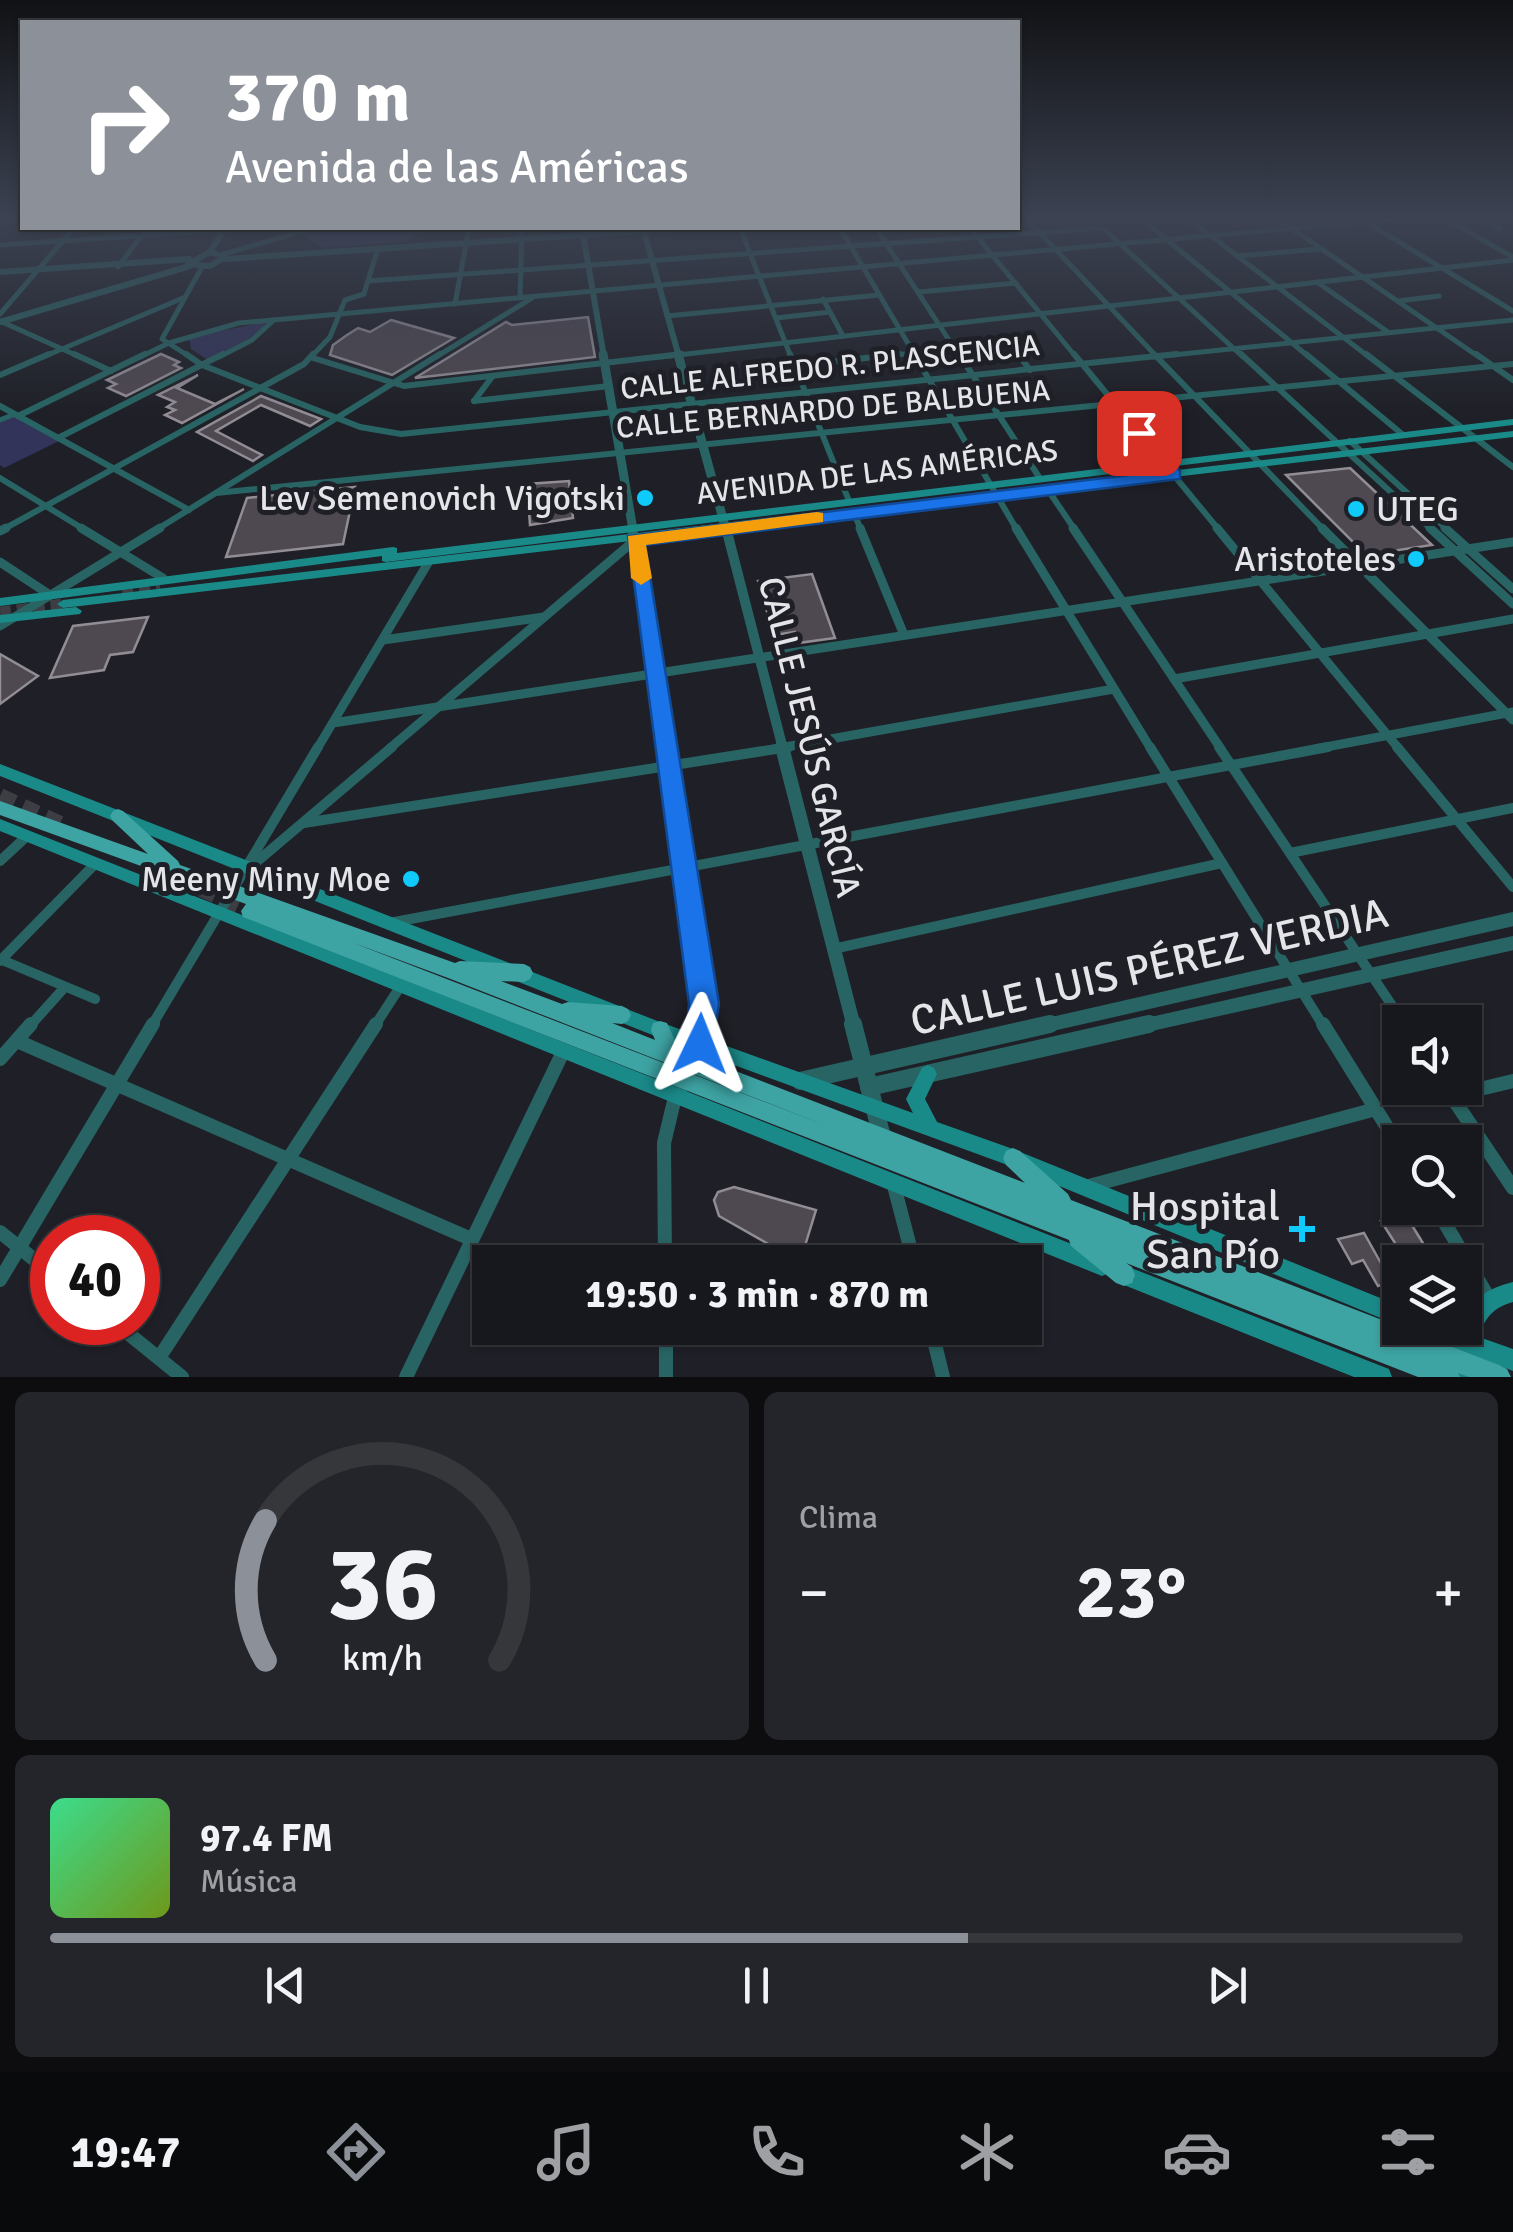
<!DOCTYPE html>
<html lang="es">
<head>
<meta charset="utf-8">
<style>
	:root { --surface:#17181d; --page:#24252a; --text:#f1f3f6; --muted:#9ea0a4; --line:#36373b; --accent:#8c9099 }
	body { margin:0; font-family:Signika,sans-serif; background:var(--page); color:var(--text); height:100vh; display:flex; flex-direction:column; font-size:38px; white-space:nowrap }
	* { box-sizing:border-box; margin:0 }
	p { font-size:32px; color:var(--muted) }
	.icon { flex:none; width:55px; height:55px; fill:none; stroke:currentColor; stroke-width:2; stroke-linecap:round; stroke-linejoin:round }
	.map { position:relative; height:1377px; overflow:hidden }
	.side { display:flex; flex-direction:column; gap:15px; padding:15px; background:#0d0d10; flex:1 }
	.side>* { flex:none }
	.top-card { position:absolute; left:20px; top:20px; width:1000px; height:210px; border-radius:0px; box-shadow:0 2px 8px #0004,0 0 0 2px var(--line); background:#8c9099; color:#fff; overflow:hidden }
	.tools { position:absolute; left:1382px; top:1005px; display:grid; gap:20px }
	.tools a { display:grid; place-items:center; width:100px; height:100px; border-radius:0px; background:var(--surface); box-shadow:0 2px 8px #0004,0 0 0 2px var(--line); font-size:50px }
	.speed { position:absolute; left:30px; top:1215px; display:flex; gap:20px; font-size:50px; font-weight:700; text-align:center }
	.speed>* { display:grid; place-content:center; width:130px; height:130px; border-radius:50%; background:var(--surface); box-shadow:0 2px 8px #0004,0 0 0 2px var(--line); line-height:1 }
	.speed .limit { border:15px solid #d22; background:#fff; color:#111 }
	.pin { position:absolute; display:grid; place-items:center; width:85px; height:85px; color:#fff; margin:-42px; border-radius:20px; box-shadow:0 5px 15px #0006 }
	.me { position:absolute; width:110px; margin:-55px; rotate:2deg; stroke-linejoin:round; filter:drop-shadow(0 0 8px #0008) }
	.turn { display:flex; align-items:center; gap:35px; height:210px; padding:0 40px; font-size:45px }
	.turn .icon { width:130px; height:130px; stroke-width:2.5 }
	.turn b { display:block; font-size:70px; line-height:85px }
	.big { font-size:75px; font-weight:800; line-height:1.1 }
	.side .card { flex:1; display:flex; flex-direction:column; justify-content:center; gap:15px; min-width:0; padding:0 35px; border-radius:15px; background:var(--page) }
	.side .dial { align-items:center; gap:0 }
	.dial svg { height:260px; overflow:visible; fill:none; stroke:var(--line); stroke-width:7; stroke-linecap:round; text-anchor:middle }
	.dial text { fill:var(--text); stroke:none }
	.song { display:flex; align-items:center; gap:30px }
	.cover { width:120px; height:120px; border-radius:15px; background:linear-gradient(135deg,hsl(150 70% 55%),hsl(80 70% 35%)) }
	.played { height:10px; border-radius:5px; background:linear-gradient(90deg,var(--accent) 65%,var(--line) 65%) }
	.keys { display:flex; justify-content:space-around; direction:ltr }
	.heat { display:flex; justify-content:space-between; align-items:center; font-size:55px; direction:ltr }
	.side .tiles { flex:1; display:grid; gap:15px; grid-template-columns:1fr 1fr }
	.card:last-child { grid-column:span 2 }
	.trip { position:absolute; left:472px; top:1245px; width:570px; height:100px; border-radius:0px; background:var(--surface); box-shadow:0 2px 8px #0004,0 0 0 2px var(--line); font-weight:800; line-height:100px; text-align:center }
	.tabs { display:flex; height:160px; justify-content:space-around; align-items:center; background:#090a0c; color:var(--muted) }
	.tabs .icon { width:70px; height:70px }
	.tabs .selected { color:var(--accent) }
	.tabs b { font-size:45px; color:var(--text) }
	.map>svg:first-child { display:block }
	.green { fill:#323459 }
	.building { fill:#4e4850; stroke:#928c94; stroke-width:2.5 }
	.lines { fill:none; stroke-linecap:round; stroke-linejoin:round }
	.secondary-tunnel { stroke:#3d3d44; stroke-width:11; stroke-dasharray:11 6; stroke-linecap:butt }
	.primary-tunnel { stroke:#3d3d44; stroke-width:16; stroke-dasharray:16 9; stroke-linecap:butt }
	.pedestrian { stroke:#286463; stroke-width:5 }
	.minor-far4 { stroke:#286463; stroke-width:5 }
	.minor-far3 { stroke:#286463; stroke-width:6 }
	.minor-far2 { stroke:#286463; stroke-width:9 }
	.minor-far1 { stroke:#286463; stroke-width:10 }
	.minor { stroke:#286463; stroke-width:14 }
	.tertiary-far4 { stroke:#286463; stroke-width:6 }
	.tertiary-far3 { stroke:#286463; stroke-width:9 }
	.tertiary-far2 { stroke:#286463; stroke-width:10 }
	.tertiary-far1 { stroke:#286463; stroke-width:14 }
	.tertiary { stroke:#286463; stroke-width:18 }
	.secondary { fill:#1a8a89; fill-rule:evenodd }
	.primary { fill:#3ea3a3; fill-rule:evenodd }
	.route { fill:#1a73e8; stroke:#114b97; stroke-width:2.5 }
	.slow { fill:#f59e0b }
	.poi-dot { fill:#0fcafa; stroke:#1f2027; stroke-width:4 }
	.labels { text-anchor:middle; stroke-width:10; stroke-linejoin:round; paint-order:stroke }
	.far-street-label { font-size:30px; fill:#e4e4e9; stroke:#1f2027 }
	.poi-label { font-size:35px; fill:#e4e4e9; stroke:#1f2027; text-anchor:end }
	.street-label { font-size:35px; fill:#e4e4e9; stroke:#1f2027 }
	.near-street-label { font-size:42px; fill:#e4e4e9; stroke:#1f2027 }
	.near-poi-label { font-size:42px; fill:#e4e4e9; stroke:#1f2027; text-anchor:end }
</style>
</head>
<body>
<div class="map">
<svg width="1513" height="1377" viewBox="0 0 1513 1377">
	<rect width="100%" height="100%" fill="#1f2027"/>
	<g class="green">
		<path d="M326 228H427L405 242 322 248 303 234Z"/>
		<path d="M267 322 256 335 208 360 191 349 189 337Z"/>
		<path d="M11 414 59 441 4 468 0 465V419Z"/>
	</g>
	<g class="building">
		<path d="M588 317 595 357 415 378 506 322 512 325Z"/>
		<path d="M391 320 454 338 392 375 330 355 333 345 347 335 358 328 370 332Z"/>
		<path d="M161 354 179 362 174 365 181 368 126 396 108 388 116 384 107 380Z"/>
		<path d="M198 375 177 388 215 404 244 389 182 423 165 415 175 410 167 407 175 402 158 395Z"/>
		<path d="M261 396 321 419 310 426 261 405 216 431 262 455 253 461 197 432Z"/>
		<path d="M1350 468 1432 545 1366 555 1286 475Z"/>
		<path d="M569 481 573 518 530 525 527 484Z"/>
		<path d="M355 487 343 544 226 557 247 498Z"/>
		<path d="M812 574 835 638 798 643 795 632 774 635 758 581Z"/>
		<path d="M148 617 133 652 110 655 104 670 50 678 73 626Z"/>
		<path d="M0 654 38 676 0 704Z"/>
		<path d="M734 1187 816 1210 800 1262 719 1216 714 1200 718 1192Z"/>
		<path d="M1405 1214 1429 1253 1435 1262H1407L1381 1221Z"/>
		<path d="M1364 1233 1382 1265 1392 1282 1378 1286 1363 1260 1352 1264 1338 1239Z"/>
	</g>
	<g class="lines">
		<g class="secondary-tunnel">
			<path d="M122 590 160 586"/>
			<path d="M0 612 63 604"/>
		</g>
		<g class="primary-tunnel">
			<path d="M0 796 67 827"/>
			<path d="M178 878 249 911"/>
		</g>
		<path class="pedestrian" d="M0 420 15 414"/>
		<g class="minor-far4">
			<path d="M1027 219 1157 357"/>
			<path d="M1093 219 1243 357"/>
			<path d="M1142 219 1309 357"/>
			<path d="M1189 219 1369 357"/>
			<path d="M1278 219 1479 357"/>
			<path d="M1446 219 1513 257"/>
			<path d="M1480 219 1500 229"/>
			<path d="M0 222 22 220"/>
			<path d="M1366 222 1513 311"/>
			<path d="M740 228 791 357"/>
			<path d="M840 228 916 357"/>
			<path d="M876 228 960 357"/>
			<path d="M970 228 1076 357"/>
			<path d="M0 245 256 228"/>
			<path d="M224 254 313 228"/>
			<path d="M1237 256 1319 249"/>
			<path d="M118 267 147 228"/>
			<path d="M368 281 1103 228"/>
			<path d="M1317 282 1388 332"/>
			<path d="M919 292 1016 283"/>
			<path d="M520 298 522 228"/>
			<path d="M823 299 843 336"/>
			<path d="M1398 301 1439 296"/>
			<path d="M455 304 469 228"/>
			<path d="M0 314 74 228"/>
			<path d="M667 316 879 295"/>
			<path d="M776 318 830 312"/>
			<path d="M0 321 80 357"/>
			<path d="M1007 339 1020 357"/>
			<path d="M43 357 183 298"/>
			<path d="M140 357 169 343 239 323 1394 219"/>
			<path d="M190 357 162 339 202 267"/>
			<path d="M219 357 252 340 274 320"/>
			<path d="M311 357 330 337 345 300 364 294 378 248"/>
			<path d="M436 357 532 298"/>
			<path d="M660 357 1513 260"/>
			<path d="M878 357 913 353"/>
			<path d="M1153 357 1513 320"/>
		</g>
		<g class="minor-far3">
			<path d="M74 354 111 371"/>
			<path d="M186 354 202 365 360 427 401 434 1177 354"/>
			<path d="M790 354 849 501"/>
			<path d="M914 354 1017 530"/>
			<path d="M959 354 1039 477"/>
			<path d="M1018 354 1030 370"/>
			<path d="M1074 354 1219 530"/>
			<path d="M1154 354 1324 530"/>
			<path d="M1241 354 1432 530"/>
			<path d="M1306 354 1402 434"/>
			<path d="M1366 354 1513 467"/>
			<path d="M1476 354 1513 380"/>
			<path d="M313 358 404 386 682 354"/>
			<path d="M796 366 900 354"/>
			<path d="M0 375 49 354"/>
			<path d="M474 401 609 386"/>
			<path d="M474 401 492 377"/>
			<path d="M0 406 189 510"/>
			<path d="M18 416 145 354"/>
			<path d="M58 438 223 354"/>
			<path d="M1350 441 1448 530"/>
			<path d="M0 478 85 530"/>
			<path d="M1048 490 1075 530"/>
			<path d="M216 493 1513 364"/>
			<path d="M854 513 861 530"/>
			<path d="M2 530 304 364 313 354"/>
			<path d="M156 530 440 354"/>
		</g>
		<g class="minor-far2">
			<path d="M81 528 163 578"/>
			<path d="M860 528 904 635"/>
			<path d="M1016 528 1151 749"/>
			<path d="M1073 528 1221 749"/>
			<path d="M1217 528 1399 749"/>
			<path d="M1322 528 1513 720"/>
			<path d="M1430 528 1513 604"/>
			<path d="M1445 528 1513 589"/>
			<path d="M0 531 6 528"/>
			<path d="M0 562 50 595"/>
			<path d="M0 626 160 528"/>
			<path d="M383 640 544 617"/>
			<path d="M1174 679 1513 619"/>
			<path d="M333 723 1513 542"/>
			<path d="M317 749 428 563"/>
			<path d="M389 749 635 540"/>
			<path d="M774 749 1114 689"/>
			<path d="M1315 749 1513 712"/>
		</g>
		<g class="minor-far1">
			<path d="M1150 747 1324 1027"/>
			<path d="M1219 747 1403 1022"/>
			<path d="M1397 747 1513 887"/>
			<path d="M304 823 789 747"/>
			<path d="M1290 853 1513 808"/>
			<path d="M0 861 27 836"/>
			<path d="M253 865 392 747"/>
			<path d="M389 923 1328 747"/>
			<path d="M833 949 1222 863"/>
			<path d="M2 960 95 999"/>
			<path d="M0 961 95 864"/>
			<path d="M29 1027 64 988"/>
			<path d="M151 1027 318 747"/>
			<path d="M374 1027 400 987"/>
		</g>
		<g class="minor">
			<path d="M1323 1024 1400 1148"/>
			<path d="M17 1041 471 1239"/>
			<path d="M0 1059 31 1024"/>
			<path d="M1446 1088 1513 1188"/>
			<path d="M1451 1096 1513 1081"/>
			<path d="M894 1186 914 1262"/>
			<path d="M1089 1186 1376 1109"/>
			<path d="M1436 1208 1490 1300"/>
			<path d="M0 1232 52 1274"/>
			<path d="M665 1262 664 1143 675 1097"/>
			<path d="M0 1280 153 1024"/>
			<path d="M114 1322 182 1377"/>
			<path d="M666 1328V1377"/>
			<path d="M931 1328 943 1377"/>
			<path d="M159 1358 376 1024"/>
			<path d="M406 1377 563 1052"/>
		</g>
		<g class="tertiary-far4">
			<path d="M582 228 604 357"/>
			<path d="M643 228 679 357"/>
			<path d="M210 252 225 257 210 266 188 264Z"/>
			<path d="M210 252 225 228"/>
			<path d="M225 259 688 228"/>
			<path d="M0 272 189 259"/>
			<path d="M0 322 190 266"/>
		</g>
		<g class="tertiary-far3">
			<path d="M603 354 633 530"/>
			<path d="M678 354 726 530"/>
		</g>
		<g class="tertiary-far2">
			<path d="M632 528 668 749"/>
			<path d="M726 528 783 749"/>
		</g>
		<g class="tertiary-far1">
			<path d="M667 747 704 1004 702 1027"/>
			<path d="M782 747 854 1027"/>
			<path d="M1039 1027 1513 919"/>
			<path d="M1138 1027 1513 943"/>
		</g>
		<g class="tertiary">
			<path d="M853 1024 882 1137"/>
			<path d="M800 1081 1050 1024"/>
			<path d="M869 1087 1149 1024"/>
			<path d="M675 1096 701 1044 702 1024"/>
		</g>
		<g class="secondary">
			<path d="M1513 419V425L386 562 382 561V556L0 606V598L393 547 397 548V553Z"/>
			<path d="M1513 431V437L63 608 57 604 63 600Z"/>
			<path d="M76 607 82 611 80 614 0 623V615Z"/>
			<path d="M0 764 660 1022 913 1113 906 1099 922 1068 928 1065 934 1068 937 1074 925 1099 937 1122 1013 1149 1400 1306V1326L1013 1167 660 1038 0 776Z"/>
			<path d="M0 819 1102 1256 1109 1259 1112 1266 1109 1273 1102 1276 0 831Z"/>
			<path d="M1121 1264 1389 1369 1392 1377H1354L1114 1281 1111 1274 1114 1267Z"/>
			<path d="M1513 1282V1302C1494 1307 1484 1318 1479 1337L1513 1349V1371L1477 1357 1479 1377H1457L1456 1349 1421 1335 1418 1328H1454L1460 1330 1461 1328H1465C1465 1300 1489 1288 1513 1282Z"/>
		</g>
		<path class="primary" d="M0 801 148 854 113 821 110 816 113 811 118 809 123 811 178 861 180 865 455 963 460 961 524 964 530 967 533 973 530 979 524 982 501 981 562 1004 568 1002 622 1006 628 1009 631 1015 628 1021 622 1024 612 1023 655 1040 651 1030 653 1023 660 1021 667 1023 679 1049 1025 1183 1006 1165 1003 1158 1006 1151 1013 1148 1020 1151 1068 1194 1071 1200 1499 1365 1507 1369 1511 1377H1469L1458 1373 1460 1377H1418L1126 1263 1132 1267 1135 1275 1132 1283 1124 1286 1116 1283 1071 1246 1069 1240 243 917 241 911 246 904 0 815ZM351 942 448 978 827 1126Z"/>
	</g>
	<linearGradient id="sky" x2="0" y2="1"><stop stop-color="#111215"/><stop offset="0.53" stop-color="#3c4252"/><stop offset="1" stop-color="#3c4252" stop-opacity="0"/></linearGradient>
	<rect width="1513" height="412" fill="url(#sky)"/>
	<path class="route" d="M1133 430H1145L1180 471V479L645 545 719 1004 711 1055 700 1059 690 1055 685 1044 689 1004 628 536 1161 471 1131 433Z"/>
	<path class="slow" d="M817 512 823 513V522L646 545 652 578 641 585 631 578 628 536Z"/>
	<g class="poi-dot">
		<circle cx="645" cy="498" r="10"/>
		<circle cx="1356" cy="509" r="10"/>
		<circle cx="1416" cy="559" r="10"/>
		<circle cx="411" cy="879" r="10"/>
		<path d="M1297 1214h10v10h10v10h-10v10h-10v-10h-10v-10h10z"/>
	</g>
	<g class="labels">
		<g class="far-street-label">
			<text transform="translate(830 367) rotate(-6)" y="10">CALLE ALFREDO R. PLASCENCIA</text>
			<text transform="translate(833 409) rotate(-5)" y="10">CALLE BERNARDO DE BALBUENA</text>
			<text transform="translate(877 472) rotate(-7)" y="10">AVENIDA DE LAS AMÉRICAS</text>
		</g>
		<g class="poi-label">
			<text x="625" y="510">Lev Semenovich Vigotski</text>
			<text x="1376" y="521" text-anchor="start">UTEG</text>
			<text x="1396" y="571">Aristoteles</text>
			<text x="391" y="891">Meeny Miny Moe</text>
		</g>
		<g class="street-label">
			<text transform="translate(810 737) rotate(76)" y="12">CALLE JESÚS GARCÍA</text>
		</g>
		<g class="near-street-label">
			<text transform="translate(1149 966) rotate(-13)" y="15">CALLE LUIS PÉREZ VERDIA</text>
		</g>
		<g class="near-poi-label">
			<text x="1280" y="1220">Hospital<tspan x="1280" dy="48">San Pío</tspan></text>
		</g>
	</g>
</svg>
<div class="tools">
<a><svg class="icon" aria-label="sound" viewBox="0 0 24 24"><path d="M4 9h4l5-4v14l-5-4H4zM17 9q2 3 0 6"/></svg></a>
<a><svg class="icon" aria-label="search" viewBox="0 0 24 24"><circle cx="10" cy="10" r="6"/><path d="M15 15l6 6"/></svg></a>
<a><svg class="icon" aria-label="layers" viewBox="0 0 24 24"><path d="M12 4l9 5-9 5-9-5zM3 14l9 5 9-5"/></svg></a>
</div>
<div class="speed"><div class="limit">40</div></div>
<div class="pin" style="left:1139px;top:433px;background:#d93025"><svg class="icon" aria-label="arrive" viewBox="0 0 24 24"><path d="M6 21V4h12l-3 4 3 4H6"/></svg></div>
<svg class="me" style="left:700px;top:1044px" viewBox="-20 -20 40 40"><path d="M0-17L14 15 0 8-14 15z" fill="#1a73e8" stroke="#fff" stroke-width="4"/></svg>
<div class="trip">19:50 · 3 min · 870 m</div>
<div class="top-card">
<div class="turn"><svg class="icon" aria-label="right" viewBox="0 0 24 24"><path d="M7 20v-9h11M14 6l5 5-5 5"/></svg><div><b>370 m</b>Avenida de las Américas</div></div>
</div>
</div>
<section class="side">
<div class="tiles">
<div class="card dial"><svg viewBox="0 0 100 80">
<path d="M14 69A42 42 0 1 1 86 69"/>
<path d="M14 69A42 42 0 0 1 14 26" stroke="#8c9099"/>
<text x="50" y="56" font-size="32" font-weight="700">36</text>
<text x="50" y="72" font-size="11">km/h</text>
</svg></div>
<div class="card"><p>Clima</p>
<div class="heat"><a>−</a><b class="big">23°</b><a>+</a></div>
</div>
<div class="card">
<div class="song"><i class="cover"></i><div><b>97.4 FM</b><p>Música</p></div></div>
<div class="played"></div>
<div class="keys"><svg class="icon" aria-label="previous" viewBox="0 0 24 24"><path d="M18 5L8 12l10 7zM5 5v14"/></svg><svg class="icon" aria-label="pause" viewBox="0 0 24 24"><path d="M8 5v14M16 5v14"/></svg><svg class="icon" aria-label="next" viewBox="0 0 24 24"><path d="M6 5l10 7-10 7zM19 5v14"/></svg></div>
</div>
</div>
</section>
<nav class="tabs">
<b>19:47</b>
<svg class="icon selected" aria-label="directions" viewBox="0 0 24 24"><path d="M12 3l9 9-9 9-9-9zM9 14v-3h6M13 9l2 2-2 2"/></svg>
<svg class="icon" aria-label="music" viewBox="0 0 24 24"><path d="M9 18V5l10-2v13"/><circle cx="6" cy="18" r="3"/><circle cx="16" cy="16" r="3"/></svg>
<svg class="icon" aria-label="phone" viewBox="0 0 24 24"><path d="M5 4h4l2 5-3 2q2 4 5 5l2-3 5 2v4C11 20 4 13 5 4z"/></svg>
<svg class="icon" aria-label="climate" viewBox="0 0 24 24"><path d="M12 3v18M4 7l16 10M4 17L20 7"/></svg>
<svg class="icon" aria-label="car" viewBox="0 0 24 24"><path d="M5 17H2v-5l4-1 3-4h7l3 4 3 1v5h-3M9 17h6M6 11h13"/><circle cx="7" cy="17" r="2"/><circle cx="17" cy="17" r="2"/></svg>
<svg class="icon" aria-label="filters" viewBox="0 0 24 24"><path d="M4 7h16M4 17h16"/><circle cx="9" cy="7" r="2"/><circle cx="15" cy="17" r="2"/></svg>
</nav>
</body>
</html>
